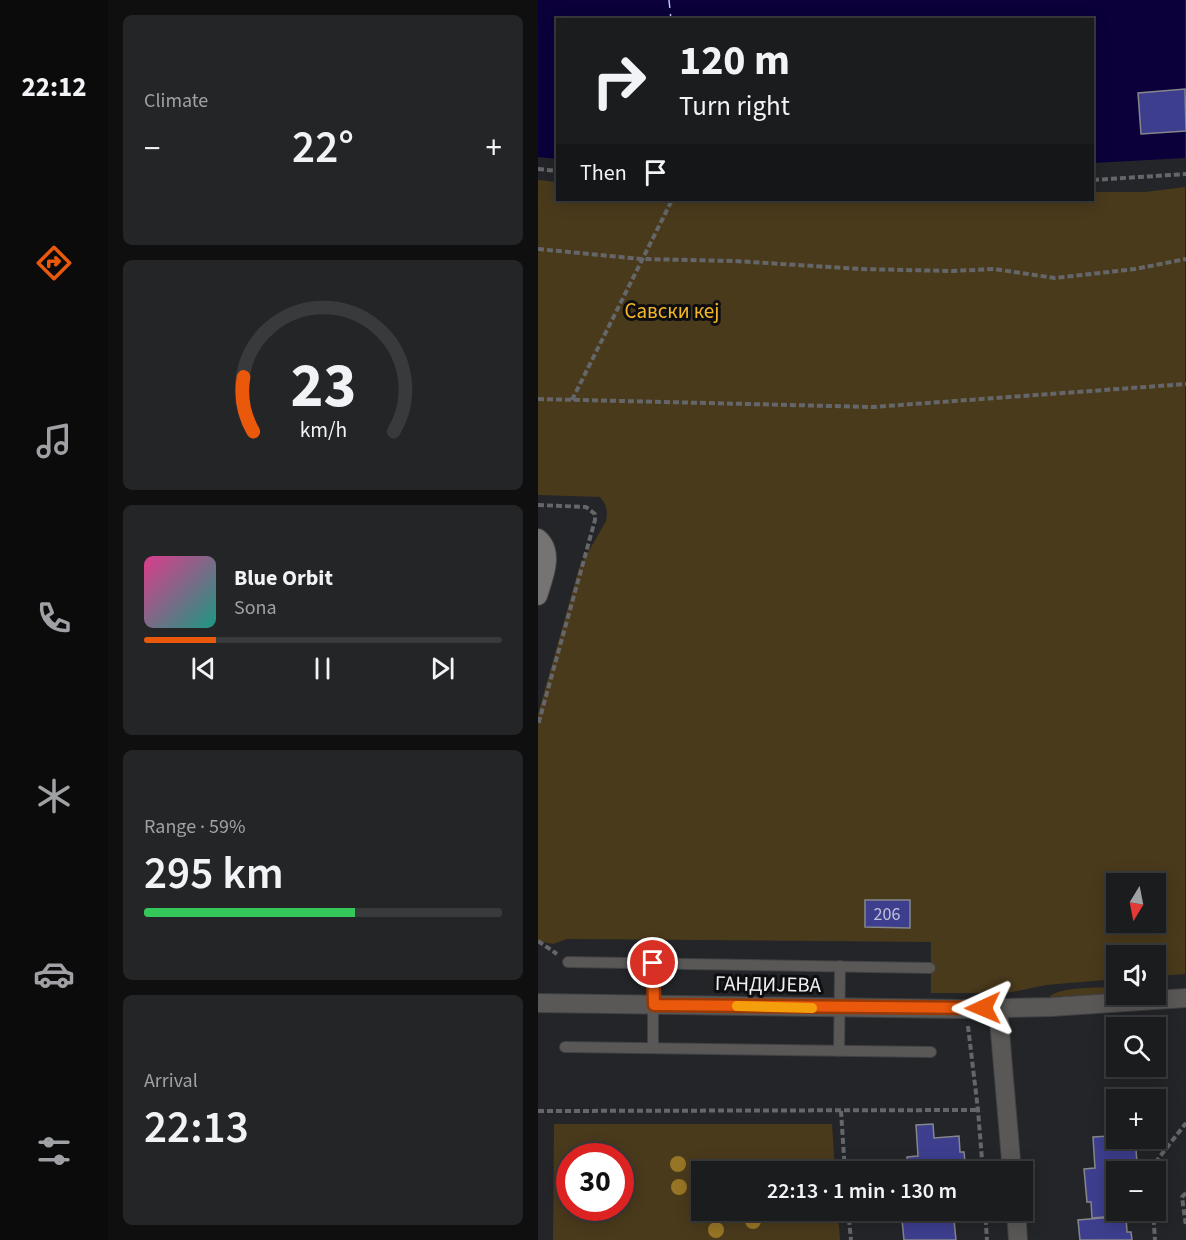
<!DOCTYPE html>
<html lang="en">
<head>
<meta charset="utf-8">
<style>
	:root { --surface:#1b1c1e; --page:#242527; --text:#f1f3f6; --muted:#a0a1a4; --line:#393a3c; --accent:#ea580c }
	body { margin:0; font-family:"Source Sans 3",sans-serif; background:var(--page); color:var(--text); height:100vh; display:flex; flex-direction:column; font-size:22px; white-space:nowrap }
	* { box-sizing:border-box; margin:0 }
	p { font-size:20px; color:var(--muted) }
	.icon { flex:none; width:33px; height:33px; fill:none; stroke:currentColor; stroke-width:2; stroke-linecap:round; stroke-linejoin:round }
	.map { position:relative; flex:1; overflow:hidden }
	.details { display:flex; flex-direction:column; gap:15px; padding:15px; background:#0f0f10; width:430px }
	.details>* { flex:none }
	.guide { position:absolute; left:18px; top:18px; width:538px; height:183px; border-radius:0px; box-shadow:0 3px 15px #0003,0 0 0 2px var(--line); background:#1b1c1e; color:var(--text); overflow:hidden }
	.needle { width:39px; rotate:190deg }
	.controls { position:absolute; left:568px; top:873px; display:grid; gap:12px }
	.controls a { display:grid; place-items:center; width:60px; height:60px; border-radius:0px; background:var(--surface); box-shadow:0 3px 15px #0003,0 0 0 2px var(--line); font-size:30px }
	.speed { position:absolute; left:18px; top:1143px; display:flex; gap:12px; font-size:30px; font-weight:700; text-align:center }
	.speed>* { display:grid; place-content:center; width:78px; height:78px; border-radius:50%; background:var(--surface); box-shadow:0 3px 15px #0003,0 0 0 2px var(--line); line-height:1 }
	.speed .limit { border:9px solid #d22; background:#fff; color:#111 }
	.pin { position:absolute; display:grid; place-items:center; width:51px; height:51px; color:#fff; margin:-26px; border:3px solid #fff; border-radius:50%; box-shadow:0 2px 6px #0007 }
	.me { position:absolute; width:66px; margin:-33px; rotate:269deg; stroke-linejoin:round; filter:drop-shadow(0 0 4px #0008) }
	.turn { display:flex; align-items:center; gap:21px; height:126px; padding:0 24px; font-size:27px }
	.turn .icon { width:78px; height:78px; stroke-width:2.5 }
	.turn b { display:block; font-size:42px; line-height:51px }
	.then { display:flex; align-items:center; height:57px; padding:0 24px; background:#0003; gap:12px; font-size:22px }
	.big { font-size:45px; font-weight:600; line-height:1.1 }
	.details .widget { flex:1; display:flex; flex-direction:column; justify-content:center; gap:9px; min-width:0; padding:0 21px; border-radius:9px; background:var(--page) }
	.details .dial { align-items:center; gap:0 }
	.dial svg { height:156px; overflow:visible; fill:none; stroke:var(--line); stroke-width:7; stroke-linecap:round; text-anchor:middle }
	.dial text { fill:var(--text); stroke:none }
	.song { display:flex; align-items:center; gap:18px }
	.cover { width:72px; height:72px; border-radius:9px; background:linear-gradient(135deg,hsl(330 70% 55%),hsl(170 70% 35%)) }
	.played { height:6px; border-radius:3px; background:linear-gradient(90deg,var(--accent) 20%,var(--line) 20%) }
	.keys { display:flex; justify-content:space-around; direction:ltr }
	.heat { display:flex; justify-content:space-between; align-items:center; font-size:33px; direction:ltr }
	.charge { height:9px; border-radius:4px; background:linear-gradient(90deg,#34c759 59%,var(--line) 0) }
	.trip { position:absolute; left:153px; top:1161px; width:342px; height:60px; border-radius:0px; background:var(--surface); box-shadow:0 3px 15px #0003,0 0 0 2px var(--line); font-weight:600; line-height:60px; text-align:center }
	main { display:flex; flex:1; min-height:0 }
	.menu { display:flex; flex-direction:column; width:108px; justify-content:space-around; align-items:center; background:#0b0b0c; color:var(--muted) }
	.menu .icon { width:42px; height:42px }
	.menu .selected { color:var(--accent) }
	.menu b { font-size:27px; color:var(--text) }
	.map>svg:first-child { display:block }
	.green { fill:#4a3a1c; fill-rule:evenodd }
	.water { fill:#0b003a }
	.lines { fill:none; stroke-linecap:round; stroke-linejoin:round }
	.ferry { stroke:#bec4f2; stroke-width:1.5; stroke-dasharray:8 6; stroke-linecap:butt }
	.building { fill:#3d3e8e; stroke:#86878b; stroke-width:1.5 }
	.lane-casing { stroke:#404144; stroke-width:12 }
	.street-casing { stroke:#404144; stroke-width:20 }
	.secondary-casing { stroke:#404144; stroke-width:20 }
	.path { stroke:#656669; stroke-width:4; stroke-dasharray:6 3; stroke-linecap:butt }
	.lane { stroke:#595856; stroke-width:10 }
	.street { stroke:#595856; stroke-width:18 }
	.secondary { stroke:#757472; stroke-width:18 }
	.tree { fill:#977526 }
	.route-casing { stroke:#983908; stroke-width:15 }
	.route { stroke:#ea580c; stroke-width:10 }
	.slow { stroke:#f59e0b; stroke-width:10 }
	.labels { text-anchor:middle; stroke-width:6; stroke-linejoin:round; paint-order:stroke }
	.number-label { font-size:18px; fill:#c1c2d8 }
	.park-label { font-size:21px; fill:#f5b725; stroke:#0e0e10 }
	.street-label { font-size:21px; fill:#edeef0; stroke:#0e0e10 }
</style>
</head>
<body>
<main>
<nav class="menu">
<b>22:12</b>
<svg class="icon selected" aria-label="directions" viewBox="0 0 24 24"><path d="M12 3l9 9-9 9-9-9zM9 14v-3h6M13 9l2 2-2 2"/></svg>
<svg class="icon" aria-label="music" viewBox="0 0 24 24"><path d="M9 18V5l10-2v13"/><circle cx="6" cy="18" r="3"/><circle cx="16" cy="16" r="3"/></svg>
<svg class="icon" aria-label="phone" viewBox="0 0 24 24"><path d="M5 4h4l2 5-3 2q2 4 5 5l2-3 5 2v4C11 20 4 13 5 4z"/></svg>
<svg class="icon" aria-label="climate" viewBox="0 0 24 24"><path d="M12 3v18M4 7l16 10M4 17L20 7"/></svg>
<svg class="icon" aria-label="car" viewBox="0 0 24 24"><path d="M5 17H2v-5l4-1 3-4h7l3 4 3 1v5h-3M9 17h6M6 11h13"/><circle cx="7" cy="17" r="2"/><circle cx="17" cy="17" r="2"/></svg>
<svg class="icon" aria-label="filters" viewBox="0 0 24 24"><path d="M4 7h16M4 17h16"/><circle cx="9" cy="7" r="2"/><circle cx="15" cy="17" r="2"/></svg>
</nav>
<section class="details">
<div class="widget"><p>Climate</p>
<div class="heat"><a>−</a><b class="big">22°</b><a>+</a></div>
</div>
<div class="widget dial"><svg viewBox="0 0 100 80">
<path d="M14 69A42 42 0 1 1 86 69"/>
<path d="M14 69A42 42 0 0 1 9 41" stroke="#ea580c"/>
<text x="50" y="56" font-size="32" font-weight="700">23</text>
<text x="50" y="72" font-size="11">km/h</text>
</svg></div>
<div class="widget">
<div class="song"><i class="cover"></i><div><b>Blue Orbit</b><p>Sona</p></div></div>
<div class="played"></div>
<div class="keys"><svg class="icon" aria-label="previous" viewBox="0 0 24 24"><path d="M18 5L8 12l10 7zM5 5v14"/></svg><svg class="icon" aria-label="pause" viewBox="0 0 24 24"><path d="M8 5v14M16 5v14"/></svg><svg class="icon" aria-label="next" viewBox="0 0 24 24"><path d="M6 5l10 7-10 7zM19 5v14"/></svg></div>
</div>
<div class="widget"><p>Range · 59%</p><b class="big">295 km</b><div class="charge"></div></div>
<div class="widget"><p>Arrival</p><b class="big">22:13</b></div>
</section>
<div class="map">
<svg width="648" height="1240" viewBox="0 0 648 1240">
	<rect width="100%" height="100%" fill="#242528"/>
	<g class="green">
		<path d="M0 180 19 182 20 200H555V192H607L647 187V974L618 976V956H579V979L508 985 469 993H393V942L29 939 15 944 0 941V714L41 568 68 521C70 511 69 505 62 497L0 495ZM579 884H618V922H579Z"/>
		<path d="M579 987V993L511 997C523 986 562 988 579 987Z"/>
		<path d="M16 1124H294L297 1171 164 1172V1210L300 1211 302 1240H15ZM82 1156V1208H32V1156Z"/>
	</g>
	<path class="water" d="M0 0H647V158L555 163V20H20L19 159 0 157Z"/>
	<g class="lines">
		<path class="ferry" d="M131 0 133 20"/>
	</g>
	<g class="building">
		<path d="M647 89 648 131 603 134 600 93Z"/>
		<path d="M327 900H372V928L327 927Z"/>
		<path d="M395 1124 396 1138 421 1136 422 1152H426L428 1172H370L369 1157 380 1156 378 1125Z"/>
		<path d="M572 1136 573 1150 598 1148 599 1164H603L604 1172H579V1210H603V1214L554 1218 553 1202H549L546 1169 557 1168 555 1137Z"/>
		<path d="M363 1210H411L412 1220H416L418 1240H366Z"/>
		<path d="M588 1216 589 1232H593L594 1240H542L540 1220Z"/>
	</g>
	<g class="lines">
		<defs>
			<g id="lane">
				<path d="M30 962 392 968"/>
				<path d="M115 963V1048"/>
				<path d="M27 1047 393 1052"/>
				<path d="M301 1051 302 966"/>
			</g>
			<g id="street">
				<path d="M0 1003 422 1009 513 1007 648 998"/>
				<path d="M460 1008 474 1172"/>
				<path d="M478 1210 480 1240"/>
			</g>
			<path id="secondary" d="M0 538C17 552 6 577 0 596"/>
		</defs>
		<use href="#lane" class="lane-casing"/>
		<use href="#street" class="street-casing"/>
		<use href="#secondary" class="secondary-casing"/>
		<g class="path">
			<path d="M0 169 20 171"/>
			<path d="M555 180 648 174"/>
			<path d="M0 249 103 259 197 261 323 269 414 271 456 269 517 278 597 269 648 259"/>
			<path d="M0 399 335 407 648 384"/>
			<path d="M34 400 134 200"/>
			<path d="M0 505 48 507 57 514V520L0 725"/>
			<path d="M0 941 19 954"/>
			<path d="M430 1026 440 1110 445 1172"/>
			<path d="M0 1111 440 1110"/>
			<path d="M303 1111 307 1172"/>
			<path d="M616 1172 620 1159 648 1123"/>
			<path d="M648 1193 644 1197 648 1226"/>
			<path d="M310 1210 313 1240"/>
			<path d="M447 1210 449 1240"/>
			<path d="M615 1210 617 1240"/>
		</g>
		<use href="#lane" class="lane"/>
		<use href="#street" class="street"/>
		<use href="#secondary" class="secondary"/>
	</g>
	<g class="tree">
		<circle cx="140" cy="1164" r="8"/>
		<circle cx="141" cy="1187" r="8"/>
		<circle cx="215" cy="1221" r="8"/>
		<circle cx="178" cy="1230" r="8"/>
	</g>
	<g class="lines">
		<defs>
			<path id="route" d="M115 963 116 1005 445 1008"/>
		</defs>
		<use href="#route" class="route-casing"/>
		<use href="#route" class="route"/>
		<path class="slow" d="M199 1006 274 1008"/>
	</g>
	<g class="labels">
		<g class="number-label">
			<text x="349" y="920">206</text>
		</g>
		<g class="park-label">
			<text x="134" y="318">Савски кеј</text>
		</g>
		<g class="street-label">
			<text transform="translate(230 984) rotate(1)" y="7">ГАНДИЈЕВА</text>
		</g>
	</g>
</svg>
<div class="controls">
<a><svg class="needle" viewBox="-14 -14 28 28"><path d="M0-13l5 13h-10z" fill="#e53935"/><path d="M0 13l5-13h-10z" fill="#a0a1a4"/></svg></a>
<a><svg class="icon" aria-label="sound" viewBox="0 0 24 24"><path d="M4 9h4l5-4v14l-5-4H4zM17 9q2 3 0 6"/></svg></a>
<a><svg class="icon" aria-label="search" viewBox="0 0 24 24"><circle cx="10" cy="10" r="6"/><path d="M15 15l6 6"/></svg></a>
<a>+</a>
<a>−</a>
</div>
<div class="speed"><div class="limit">30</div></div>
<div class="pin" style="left:115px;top:963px;background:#d93025"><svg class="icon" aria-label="arrive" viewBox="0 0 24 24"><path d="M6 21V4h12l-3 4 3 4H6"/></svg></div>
<svg class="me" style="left:445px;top:1008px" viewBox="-20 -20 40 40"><path d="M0-17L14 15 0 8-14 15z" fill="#ea580c" stroke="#fff" stroke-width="4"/></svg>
<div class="trip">22:13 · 1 min · 130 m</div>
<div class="guide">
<div class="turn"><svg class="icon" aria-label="right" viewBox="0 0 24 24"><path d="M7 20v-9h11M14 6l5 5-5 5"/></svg><div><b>120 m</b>Turn right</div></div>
<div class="then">Then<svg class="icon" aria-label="arrive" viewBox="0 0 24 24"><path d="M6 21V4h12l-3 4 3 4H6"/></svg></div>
</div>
</div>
</main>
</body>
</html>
